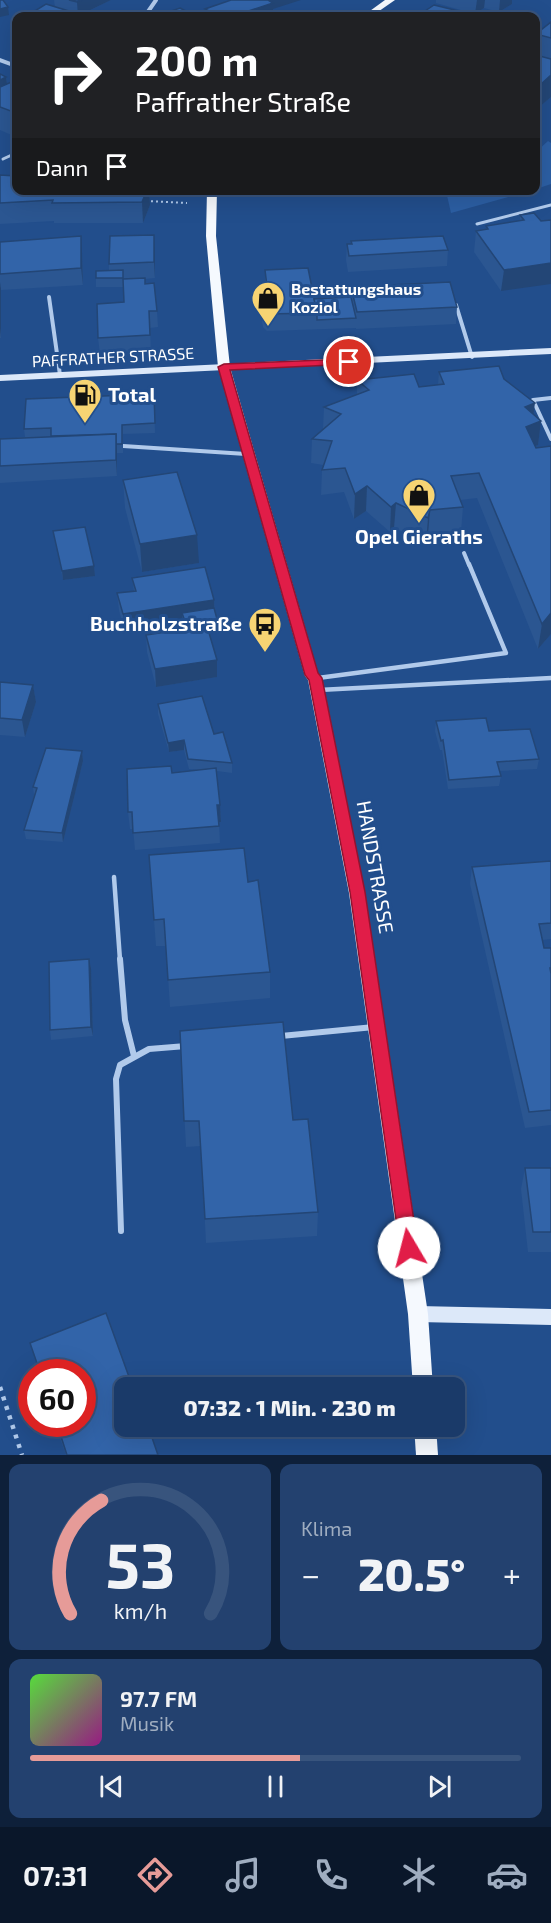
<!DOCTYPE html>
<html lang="de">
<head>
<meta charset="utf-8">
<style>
	:root { --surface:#1a3a69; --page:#23416f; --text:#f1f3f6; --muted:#9fadc0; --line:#38547d; --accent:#e69b98 }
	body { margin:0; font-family:"Exo 2",sans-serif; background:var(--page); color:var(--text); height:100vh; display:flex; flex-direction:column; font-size:22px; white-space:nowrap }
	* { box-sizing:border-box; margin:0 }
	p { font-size:20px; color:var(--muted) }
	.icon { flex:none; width:33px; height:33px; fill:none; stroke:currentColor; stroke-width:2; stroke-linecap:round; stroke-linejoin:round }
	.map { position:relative; height:1455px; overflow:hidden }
	.details { display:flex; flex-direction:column; gap:9px; padding:9px; background:#0e203a; flex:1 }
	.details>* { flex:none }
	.banner { position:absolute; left:12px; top:12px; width:528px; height:183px; border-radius:12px; box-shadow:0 6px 24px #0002,0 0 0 2px var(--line); background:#202124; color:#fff; overflow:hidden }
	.speed { position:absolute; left:18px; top:1359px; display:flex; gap:12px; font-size:30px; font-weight:700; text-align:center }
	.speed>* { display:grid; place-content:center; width:78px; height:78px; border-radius:50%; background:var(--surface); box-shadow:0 6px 24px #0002,0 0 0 2px var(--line); line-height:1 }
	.speed .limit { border:9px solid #d22; background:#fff; color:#111 }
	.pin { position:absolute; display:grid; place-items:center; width:51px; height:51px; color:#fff; margin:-26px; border:3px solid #fff; border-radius:50%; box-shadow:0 2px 6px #0007 }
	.me { position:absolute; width:66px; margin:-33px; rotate:352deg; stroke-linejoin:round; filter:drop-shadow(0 0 4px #0008) }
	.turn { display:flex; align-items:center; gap:21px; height:126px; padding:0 24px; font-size:27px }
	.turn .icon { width:78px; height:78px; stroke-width:2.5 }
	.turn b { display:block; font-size:42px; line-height:51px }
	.then { display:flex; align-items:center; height:57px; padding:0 24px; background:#0003; gap:12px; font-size:22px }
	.big { font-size:45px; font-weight:800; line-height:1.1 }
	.details .tile { flex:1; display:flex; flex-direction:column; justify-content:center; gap:9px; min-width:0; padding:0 21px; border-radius:12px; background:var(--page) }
	.details .dial { align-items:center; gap:0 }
	.dial svg { height:156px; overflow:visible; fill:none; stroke:var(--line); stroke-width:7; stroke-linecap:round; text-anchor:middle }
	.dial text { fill:var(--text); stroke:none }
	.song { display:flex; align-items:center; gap:18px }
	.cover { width:72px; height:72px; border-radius:9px; background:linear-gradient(135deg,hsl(110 70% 55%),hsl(310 70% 35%)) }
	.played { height:6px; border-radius:3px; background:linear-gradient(90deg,var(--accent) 55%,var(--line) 55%) }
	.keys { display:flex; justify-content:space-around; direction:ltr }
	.heat { display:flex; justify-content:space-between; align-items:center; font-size:33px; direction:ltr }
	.details .tiles { flex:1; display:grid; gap:9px; grid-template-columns:1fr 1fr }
	.tile:last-child { grid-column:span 2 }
	.trip { position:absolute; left:114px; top:1377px; width:351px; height:60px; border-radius:12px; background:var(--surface); box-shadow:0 6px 24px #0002,0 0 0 2px var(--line); font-weight:800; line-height:60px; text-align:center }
	.menu { display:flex; height:96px; justify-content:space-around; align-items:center; background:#0a172a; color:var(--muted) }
	.menu .icon { width:42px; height:42px }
	.menu .selected { color:var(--accent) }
	.menu b { font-size:27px; color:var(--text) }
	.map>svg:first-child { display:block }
	.green { fill:#2c5fa4 }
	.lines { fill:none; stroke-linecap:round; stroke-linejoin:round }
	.path-far1 { stroke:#b1caeb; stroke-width:2; stroke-dasharray:2 3; stroke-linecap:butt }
	.path { stroke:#b1caeb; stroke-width:4.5; stroke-dasharray:4 6; stroke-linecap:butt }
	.lane-far3 { stroke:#b1caeb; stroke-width:3 }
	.lane-far2 { stroke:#b1caeb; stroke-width:4 }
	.lane-far1 { stroke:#b1caeb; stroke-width:4.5 }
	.lane { stroke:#b1caeb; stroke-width:6 }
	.street { stroke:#b1caeb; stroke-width:4 }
	.secondary { fill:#dce8f9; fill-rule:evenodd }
	.primary { fill:#f5f9fe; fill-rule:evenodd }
	.wall { fill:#2b5691 }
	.shaded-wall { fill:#234676 }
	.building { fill:#3264a9; stroke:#234676; stroke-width:1.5 }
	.route { fill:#e11d48; stroke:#92132f; stroke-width:1.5 }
	.labels { text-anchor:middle; stroke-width:6; stroke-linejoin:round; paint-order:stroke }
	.far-poi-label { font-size:16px; font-weight:bold; fill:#fff; stroke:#224e8c; text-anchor:start }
	.far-street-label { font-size:16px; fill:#fff; stroke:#224e8c }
	.poi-label { font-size:20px; font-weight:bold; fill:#fff; stroke:#224e8c; text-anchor:start }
	.street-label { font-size:20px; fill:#fff; stroke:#224e8c }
</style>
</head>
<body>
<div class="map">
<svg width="551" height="1455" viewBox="0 0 551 1455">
	<rect width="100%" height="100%" fill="#224e8c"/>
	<g class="green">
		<path d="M548 141 551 143V184L536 189V152Z"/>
		<path d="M446 191V190L530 191 451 213Z"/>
	</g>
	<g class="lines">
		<path class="path-far1" d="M146 201 187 203"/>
		<path class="path" d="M0 1387 22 1455"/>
		<g class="lane-far3">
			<path d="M3 159 16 153"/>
			<path d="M477 224 551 205"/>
		</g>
		<g class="lane-far2">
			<path d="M49 297 60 375"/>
			<path d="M456 305 472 357"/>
			<path d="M551 398 533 400 551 439"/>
			<path d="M123 446 246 454"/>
			<path d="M464 553 469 565"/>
		</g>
		<g class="lane-far1">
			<path d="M318 678 506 653 469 564"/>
			<path d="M319 690 551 678"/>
			<path d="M114 877 120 960"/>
		</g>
		<g class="lane">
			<path d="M120 959 125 1020 134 1056"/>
			<path d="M281 1036 374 1027"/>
			<path d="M121 1231 116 1079 120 1065 149 1049 186 1046"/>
		</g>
		<g class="street">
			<path d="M145 16 156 0"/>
			<path d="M0 60 16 66"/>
		</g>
		<g class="secondary">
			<path d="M551 348V354L0 381V375Z"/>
			<path d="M418 1306 551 1309V1325L418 1322 412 1320 410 1314 412 1308Z"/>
		</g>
		<g class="primary">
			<path d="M385 0H395L372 16H363Z"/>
			<path d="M207 190H217L216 236 230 367 318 673 322 678 365 893 428 1314 433 1388H413L408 1314 349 893 308 680 305 676 218 367 206 236Z"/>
			<path d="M414 1426H436L438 1455H416Z"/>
		</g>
	</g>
	<g class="wall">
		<path d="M54 0H111L81 15 85 16H34L33 12 55 7Z"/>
		<path d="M436 0H512V4L499 12 484 8 475 14 436 3Z"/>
		<rect x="205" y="9" width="68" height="7"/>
		<path d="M551 22V97L537 109 536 108V34Z"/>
		<path d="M0 74 6 77 7 84 16 80V137L0 130Z"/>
		<path d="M16 158V190H149L150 205 143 223H54V221L0 224V175L14 176 12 162Z"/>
		<path d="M322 190H388L322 191Z"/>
		<path d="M534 213 501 291 474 252 476 231 486 230V226L520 221V215Z"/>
		<path d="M154 235 155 278 145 279V284L157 311 158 327 150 328 151 352 100 354 98 338 124 302 123 287H96V278L109 271V264Z"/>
		<path d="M351 241 448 250 447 266 348 272 346 260 347 244H351Z"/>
		<path d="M0 242 82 252 83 285 1 290V289V338H0Z"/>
		<path d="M265 270 314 299 351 297V287L457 307 456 324 356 329V327V328L267 331 263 327 260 309V293L264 292V286H265Z"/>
		<path d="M439 372 504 379 534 415 541 421 538 445 535 446 551 634 538 649 477 498 460 500 463 507 461 532 428 535 426 543 394 528 390 532 366 511 354 519 344 492 321 495 322 470 323 465 311 463 312 439 323 429 324 407 357 395V380L419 387 438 385Z"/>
		<path d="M154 394 155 433 123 434V453H117V476L0 483V439L25 437 24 429Z"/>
		<path d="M123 480 199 563 142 572 125 508Z"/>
		<path d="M53 531 94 566 95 576 63 580Z"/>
		<path d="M132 578 214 600 217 629 208 630 217 660V677L156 687 147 652 146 635 185 629 183 622 124 631 119 610 117 593 134 591Z"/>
		<path d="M0 682 33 685 36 702 25 737 0 735Z"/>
		<path d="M158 704 214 734 232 763V773L217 771 220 805 221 822H219L220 843 135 850 133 829H130L128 812 172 773 201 770 189 769 184 750 169 752 158 714Z"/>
		<path d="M436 721 489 731 539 759 537 769 500 771 501 776 499 786 448 789 442 750H440L435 731Z"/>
		<path d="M82 751 83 761 63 842 26 839 24 830 34 795 33 787Z"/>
		<path d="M551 861V939L542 940 544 948H551V1125L525 1128 470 884 472 867Z"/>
		<path d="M248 882 270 972V998L170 1007 166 946H156L154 920Z"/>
		<path d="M89 959 91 968 93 1036 51 1040 50 1030Z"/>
		<path d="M180 1031 293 1120 318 1212 317 1236 206 1243 201 1146 186 1147Z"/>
		<path d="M525 1168H551V1252H528L521 1189Z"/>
		<path d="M106 1313 133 1388H124V1426H148L158 1455H66L55 1424H82V1372H39L30 1343Z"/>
	</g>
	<g class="shaded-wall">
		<path d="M82 0H111L78 16 77 2Z"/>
		<path d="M264 0H301L273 9V16H233Z"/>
		<path d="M477 0H485L484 8 475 14Z"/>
		<path d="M500 0H512V4L499 12Z"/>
		<path d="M8 7 9 15 0 17V9Z"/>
		<path d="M551 75V97L537 109 540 85Z"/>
		<path d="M6 77 8 92 0 96V80Z"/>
		<path d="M147 190H149L150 205 143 223 142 202Z"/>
		<path d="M154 235 155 251V278L154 262Z"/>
		<path d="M81 236 82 252 83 285 81 268Z"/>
		<path d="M551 263V284L501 291 504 270Z"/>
		<path d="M0 282 1 289V338L0 328Z"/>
		<path d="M535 403 532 424 541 421 538 445 523 451 525 407Z"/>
		<path d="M116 434 117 452V476L116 460Z"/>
		<path d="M367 486 366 511 354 519 355 494Z"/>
		<path d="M396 503 394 528 390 532 391 507Z"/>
		<path d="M430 510 428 535 426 543 428 518Z"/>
		<path d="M197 535 199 563 142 572 140 544Z"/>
		<path d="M94 566 95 576 63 580 62 571Z"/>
		<path d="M214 600 215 617 182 613 183 622 124 631 123 614Z"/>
		<path d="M551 613V634L538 649 542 624Z"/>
		<path d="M217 619V629L186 634V624Z"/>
		<path d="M217 660V677L156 687 155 669Z"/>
		<path d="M33 685 36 702 25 737 22 720Z"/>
		<path d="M184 740V750L169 752 168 743Z"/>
		<path d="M82 751 83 761 63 842 62 833Z"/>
		<path d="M217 805H220L221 822H218Z"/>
		<path d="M89 959 91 968 93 1036 91 1027Z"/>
	</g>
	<g class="building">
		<path d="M0 0H3L8 7 0 9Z"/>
		<path d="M69 0H82L77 2Z"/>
		<path d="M231 0H268L273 3 233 16H219L205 9Z"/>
		<path d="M46 4 72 12 64 16H47L33 12Z"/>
		<path d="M434 5 479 16H424L428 14 422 13Z"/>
		<path d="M180 8 195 16H167L162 14Z"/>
		<path d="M72 12 85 16H64Z"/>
		<path d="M551 22V38L536 34Z"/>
		<path d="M536 55 551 59V75L540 85 536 83Z"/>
		<path d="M0 74 6 77 0 80Z"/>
		<path d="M16 80V113L0 107V87Z"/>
		<path d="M16 158V163L12 162Z"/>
		<path d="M0 175 16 176V190H147L142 202 52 203 53 200 0 203Z"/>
		<path d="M534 213 541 221 551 220V263L504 270 476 231 488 229 486 226 524 220 520 215Z"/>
		<path d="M154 235V262L109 264 110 236Z"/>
		<path d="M81 236V268L0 274V242Z"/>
		<path d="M443 236 448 250 349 256 347 244H352L351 241Z"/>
		<path d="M308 268 317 313 267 314 263 311 260 293 265 292 264 286H267L265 270Z"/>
		<path d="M123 270V278H96V271Z"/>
		<path d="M145 278V284L154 283 157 311H149L150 335 98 338 97 304 124 302 123 279Z"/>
		<path d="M450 282 457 307 357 312 351 287Z"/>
		<path d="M351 297 356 318 317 320V313L314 299Z"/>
		<path d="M499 366 504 379 535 403 525 407 541 421 526 427 536 448 551 446V613L542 624 479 473 451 476 463 507 430 510 428 518 396 503 391 507 367 486 355 494 345 468 322 470 332 441 312 439 341 414 324 407 369 390 357 380 414 374 419 387 444 384 439 372Z"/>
		<path d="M154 394 155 423 122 425V444H116V434L51 436V428L24 429 26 399Z"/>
		<path d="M116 434V460L0 466V439Z"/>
		<path d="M177 472 197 535 140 544 123 480Z"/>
		<path d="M85 527 94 566 62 571 53 531Z"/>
		<path d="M205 567 214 600 123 614 117 593 136 591 132 578Z"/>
		<path d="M214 608 217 619 186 624 182 613Z"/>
		<path d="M207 626 217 660 155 669 146 635Z"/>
		<path d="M0 682 33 685 22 720 0 718Z"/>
		<path d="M202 696 214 734 223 732 232 763 188 759 184 740 168 743 158 704Z"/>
		<path d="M486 718 489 731 530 729 539 759 497 762 501 776 449 780 443 740 441 741 436 721Z"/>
		<path d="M46 748 82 751 62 833 24 830 37 788 33 787Z"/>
		<path d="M171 766 172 773 216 768 220 805H217L219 826 133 833 132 812H128L127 769Z"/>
		<path d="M244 848 248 882 258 880 270 972 168 980 164 919 154 920 149 855Z"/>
		<path d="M551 861V923L539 924 544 948H551V968H550L551 974V1110L529 1112 472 867Z"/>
		<path d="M89 959 91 1027 50 1030 49 962Z"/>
		<path d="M283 1022 293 1120 308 1119 318 1212 205 1219 199 1121H184L180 1031Z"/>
		<path d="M525 1168H551V1232H533Z"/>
		<path d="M106 1313 133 1388H124V1426H148L158 1455H67L57 1424H82V1372H40L30 1343Z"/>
	</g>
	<path class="route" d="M349 359 352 360V364L230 370 318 673 322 678 365 892 418 1248 415 1254 409 1256 402 1254 400 1248 350 892 309 680 305 675 218 367 224 364Z"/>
	<defs>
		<symbol id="shop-pin" viewBox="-11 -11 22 30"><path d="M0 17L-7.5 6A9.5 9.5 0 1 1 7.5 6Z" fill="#f7d473" stroke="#224e8c"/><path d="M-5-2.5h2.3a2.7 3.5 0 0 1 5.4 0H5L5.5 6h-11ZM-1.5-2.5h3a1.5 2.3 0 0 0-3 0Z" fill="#111"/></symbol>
		<symbol id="fuel-pin" viewBox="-11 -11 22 30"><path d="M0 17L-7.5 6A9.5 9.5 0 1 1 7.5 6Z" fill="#f7d473" stroke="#224e8c"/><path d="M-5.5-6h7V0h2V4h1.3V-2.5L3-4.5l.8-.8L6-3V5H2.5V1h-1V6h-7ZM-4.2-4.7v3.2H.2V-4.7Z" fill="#111"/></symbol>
		<symbol id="bus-pin" viewBox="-11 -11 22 30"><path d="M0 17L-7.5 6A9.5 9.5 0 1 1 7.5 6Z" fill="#f7d473" stroke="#224e8c"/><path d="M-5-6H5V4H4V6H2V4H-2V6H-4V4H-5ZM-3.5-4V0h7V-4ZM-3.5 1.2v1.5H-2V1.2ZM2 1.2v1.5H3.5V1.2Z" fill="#111"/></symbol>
	</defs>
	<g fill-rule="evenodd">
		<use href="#shop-pin" x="249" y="279" width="38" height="52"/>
		<use href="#fuel-pin" x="66" y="376" width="38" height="52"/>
		<use href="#shop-pin" x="400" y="476" width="38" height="52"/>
		<use href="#bus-pin" x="246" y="605" width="38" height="52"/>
	</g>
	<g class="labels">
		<g class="far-poi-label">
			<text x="291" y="295">Bestattungshaus<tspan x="291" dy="18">Koziol</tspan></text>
		</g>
		<g class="far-street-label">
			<text transform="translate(113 357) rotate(-3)" y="6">PAFFRATHER STRASSE</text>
		</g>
		<g class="poi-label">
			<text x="108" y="402">Total</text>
			<text x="419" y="544" text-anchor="middle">Opel Gieraths</text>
			<text x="242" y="631" text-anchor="end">Buchholzstraße</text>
		</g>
		<g class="street-label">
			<text transform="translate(375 867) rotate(80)" y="7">HANDSTRASSE</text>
		</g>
	</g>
</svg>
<div class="speed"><div class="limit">60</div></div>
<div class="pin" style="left:349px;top:362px;background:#d93025"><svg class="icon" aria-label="arrive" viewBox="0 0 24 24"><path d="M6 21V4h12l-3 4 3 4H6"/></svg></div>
<svg class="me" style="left:409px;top:1248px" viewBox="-20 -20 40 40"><circle r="19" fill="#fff"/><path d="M0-13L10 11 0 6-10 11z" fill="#e11d48"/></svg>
<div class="trip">07:32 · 1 Min. · 230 m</div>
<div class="banner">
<div class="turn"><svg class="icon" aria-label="right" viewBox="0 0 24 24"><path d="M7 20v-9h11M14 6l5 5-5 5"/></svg><div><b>200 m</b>Paffrather Straße</div></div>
<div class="then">Dann<svg class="icon" aria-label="arrive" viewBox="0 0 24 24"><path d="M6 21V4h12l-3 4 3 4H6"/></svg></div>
</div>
</div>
<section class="details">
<div class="tiles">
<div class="tile dial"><svg viewBox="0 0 100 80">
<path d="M14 69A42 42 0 1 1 86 69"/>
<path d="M14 69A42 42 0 0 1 30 11" stroke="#e69b98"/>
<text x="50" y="56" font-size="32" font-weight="700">53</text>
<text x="50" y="72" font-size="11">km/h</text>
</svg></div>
<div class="tile"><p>Klima</p>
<div class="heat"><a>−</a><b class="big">20.5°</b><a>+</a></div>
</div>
<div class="tile">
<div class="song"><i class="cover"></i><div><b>97.7 FM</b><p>Musik</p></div></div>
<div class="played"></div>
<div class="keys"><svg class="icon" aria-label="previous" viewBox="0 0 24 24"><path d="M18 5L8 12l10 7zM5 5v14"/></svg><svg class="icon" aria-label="pause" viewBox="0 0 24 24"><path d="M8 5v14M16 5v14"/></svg><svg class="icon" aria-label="next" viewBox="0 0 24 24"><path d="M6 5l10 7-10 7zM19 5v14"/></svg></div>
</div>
</div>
</section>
<nav class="menu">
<b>07:31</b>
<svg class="icon selected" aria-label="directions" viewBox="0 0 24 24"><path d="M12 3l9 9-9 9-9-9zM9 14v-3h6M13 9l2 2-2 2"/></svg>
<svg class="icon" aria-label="music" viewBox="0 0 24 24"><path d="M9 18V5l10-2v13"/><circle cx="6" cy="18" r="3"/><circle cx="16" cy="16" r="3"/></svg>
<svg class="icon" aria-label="phone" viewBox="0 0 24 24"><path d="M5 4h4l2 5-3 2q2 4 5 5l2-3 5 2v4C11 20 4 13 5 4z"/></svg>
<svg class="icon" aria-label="climate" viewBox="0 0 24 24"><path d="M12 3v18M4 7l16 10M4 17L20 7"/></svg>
<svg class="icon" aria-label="car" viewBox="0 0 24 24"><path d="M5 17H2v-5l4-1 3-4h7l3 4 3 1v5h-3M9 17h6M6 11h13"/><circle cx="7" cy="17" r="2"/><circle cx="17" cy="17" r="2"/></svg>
</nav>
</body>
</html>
